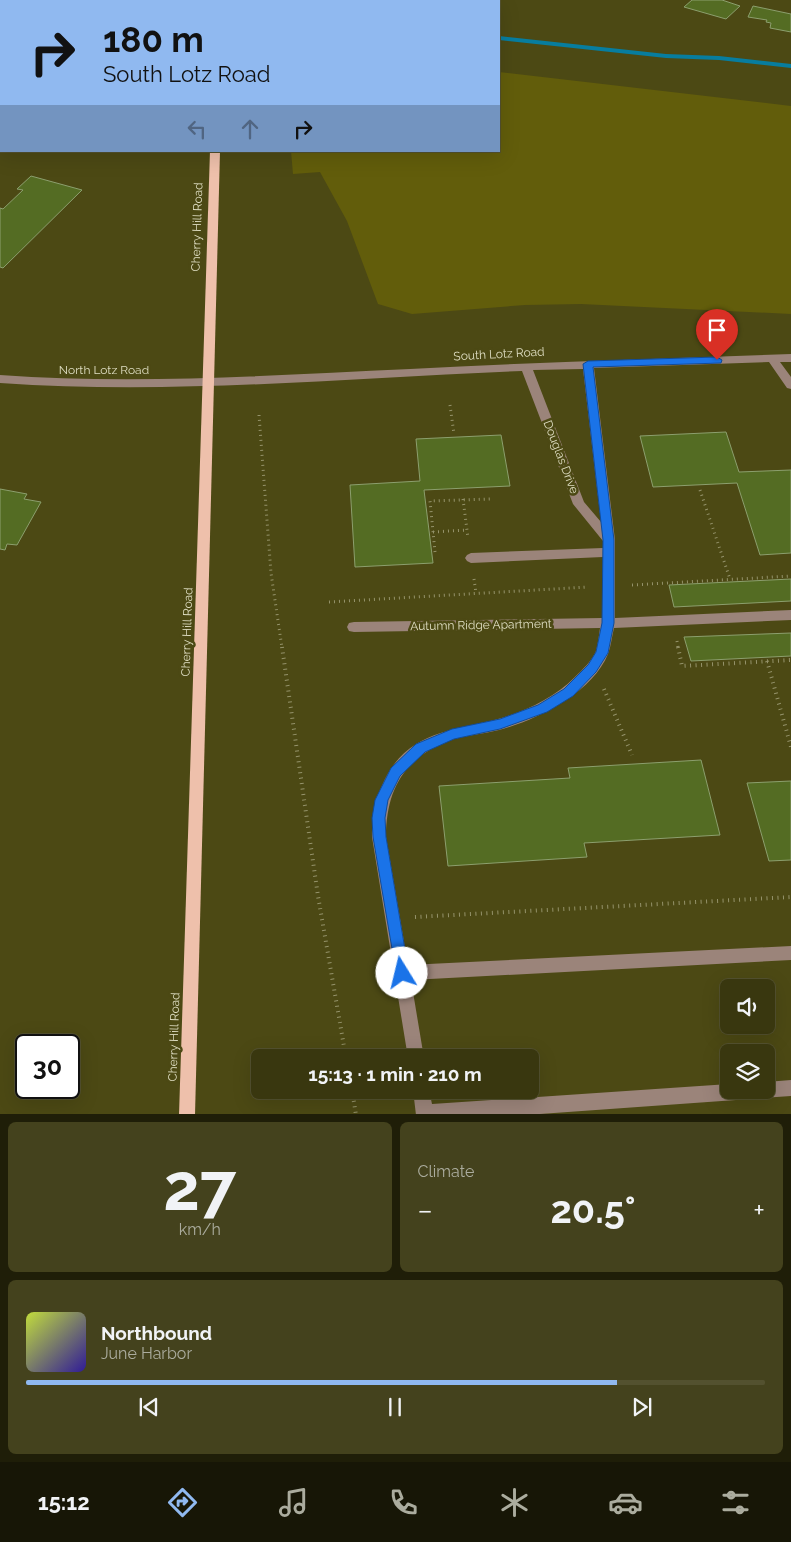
<!DOCTYPE html>
<html lang="en">
<head>
<meta charset="utf-8">
<style>
	:root { --surface:#39370f; --page:#44421d; --text:#f1f3f6; --muted:#abac9e; --line:#53512f; --accent:#90b9f0 }
	body { margin:0; font-family:Raleway,sans-serif; background:var(--page); color:var(--text); height:100vh; display:flex; flex-direction:column; font-size:19px; white-space:nowrap }
	* { box-sizing:border-box; margin:0 }
	p { font-size:16px; color:var(--muted) }
	.icon { flex:none; width:28px; height:28px; fill:none; stroke:currentColor; stroke-width:2; stroke-linecap:round; stroke-linejoin:round }
	.map { position:relative; height:1114px; overflow:hidden }
	.details { display:flex; flex-direction:column; gap:8px; padding:8px; background:#1f1e08; flex:1 }
	.details>* { flex:none }
	.banner { position:absolute; left:0px; top:0px; width:500px; height:152px; box-shadow:0 5px 20px #0002,0 0 0 1px var(--line); background:#90b9f0; color:#111; overflow:hidden }
	.fabs { position:absolute; left:720px; top:979px; display:grid; gap:10px }
	.fabs a { display:grid; place-items:center; width:55px; height:55px; border-radius:8px; background:var(--surface); box-shadow:0 5px 20px #0002,0 0 0 1px var(--line); font-size:25px }
	.speed { position:absolute; left:15px; top:1034px; display:flex; gap:10px; font-size:25px; font-weight:700; text-align:center }
	.speed>* { display:grid; place-content:center; width:65px; height:65px; border-radius:50%; background:var(--surface); box-shadow:0 5px 20px #0002,0 0 0 1px var(--line); line-height:1 }
	.speed .limit { border:2px solid #111; border-radius:8px; background:#fff; color:#111 }
	.pin { position:absolute; display:grid; place-items:center; width:42px; height:42px; color:#fff; margin:-51px -21px; border-radius:50% 50% 50% 0; rotate:-45deg; box-shadow:0 0 5px #0007 }
	.pin .icon { rotate:45deg }
	.me { position:absolute; width:55px; margin:-28px; rotate:351deg; stroke-linejoin:round; filter:drop-shadow(0 0 4px #0008) }
	.turn { display:flex; align-items:center; gap:18px; height:105px; padding:0 20px; font-size:22px }
	.turn .icon { width:65px; height:65px; stroke-width:2.5 }
	.turn b { display:block; font-size:35px; line-height:42px }
	.lanes { display:flex; align-items:center; height:48px; padding:0 20px; background:#0003; justify-content:center; gap:25px; direction:ltr }
	.lanes .off { opacity:.35 }
	.big { font-size:38px; font-weight:700; line-height:1.1 }
	.details .card { flex:1; display:flex; flex-direction:column; justify-content:center; gap:8px; min-width:0; padding:0 18px; border-radius:8px; background:var(--page) }
	.details .dial { align-items:center; gap:0 }
	.dial b { font-size:65px; line-height:1 }
	.song { display:flex; align-items:center; gap:15px }
	.cover { width:60px; height:60px; border-radius:8px; background:linear-gradient(135deg,hsl(70 70% 55%),hsl(250 70% 35%)) }
	.played { height:5px; border-radius:2px; background:linear-gradient(90deg,var(--accent) 80%,var(--line) 80%) }
	.keys { display:flex; justify-content:space-around; direction:ltr }
	.heat { display:flex; justify-content:space-between; align-items:center; font-size:28px; direction:ltr }
	.details .tiles { flex:1; display:grid; gap:8px; grid-template-columns:1fr 1fr }
	.card:last-child { grid-column:span 2 }
	.trip { position:absolute; left:251px; top:1049px; width:288px; height:50px; border-radius:8px; background:var(--surface); box-shadow:0 5px 20px #0002,0 0 0 1px var(--line); font-weight:700; line-height:50px; text-align:center }
	.tabs { display:flex; height:80px; justify-content:space-around; align-items:center; background:#171606; color:var(--muted) }
	.tabs .icon { width:35px; height:35px }
	.tabs .selected { color:var(--accent) }
	.tabs b { font-size:22px; color:var(--text) }
	.map>svg:first-child { display:block }
	.green { fill:#625d0b }
	.lines { fill:none; stroke-linecap:round; stroke-linejoin:round }
	.stream { fill:#077d9f; fill-rule:evenodd }
	.building { fill:#546c23; stroke:#8c9f6e }
	.path-far1 { stroke:#95936b; stroke-width:3; stroke-dasharray:1 4; stroke-linecap:butt }
	.path { stroke:#95936b; stroke-width:4; stroke-dasharray:1 4.5; stroke-linecap:butt }
	.minor { fill:#9b847a; fill-rule:evenodd }
	.major { fill:#eec0ab; fill-rule:evenodd }
	.route { fill:#1a73e8; stroke:#114b97 }
	.labels { text-anchor:middle; stroke-width:5; stroke-linejoin:round; paint-order:stroke }
	.street-label { font-size:12px; fill:#dfdec3; stroke:#4c4914 }
</style>
</head>
<body>
<div class="map">
<svg width="791" height="1115" viewBox="0 0 791 1115">
	<rect width="100%" height="100%" fill="#4c4914"/>
	<path class="green" d="M499 72 791 106V314L581 304 525 305 412 314 378 304 347 221 320 172 293 174 291 151H499Z"/>
	<g class="lines">
		<g class="stream">
			<path d="M148 0H158V1H149Z"/>
			<path d="M499 36 666 54 719 56 791 64V68L719 60 666 58 499 40Z"/>
		</g>
	</g>
	<g class="building">
		<path d="M692 0H722L740 6 726 19 684 7Z"/>
		<path d="M753 6 791 14V32L770 28 771 23 766 22 767 20 748 17Z"/>
		<path d="M31 176 82 190 3 268 0 267V208L3 209 23 190 17 189Z"/>
		<path d="M726 432 739 472 791 470V553L760 555 737 483 653 487 640 436Z"/>
		<path d="M501 435 510 486 424 490 433 563 355 567 350 485 420 481 416 439Z"/>
		<path d="M0 489 27 494 24 499 41 502 17 545 7 544 5 550 0 549Z"/>
		<path d="M791 579V601L674 607 669 585Z"/>
		<path d="M791 633V656L691 661 684 637Z"/>
		<path d="M701 760 720 835 584 843 587 857 448 866 439 786 570 778 568 768Z"/>
		<path d="M791 781V860L769 861 747 783Z"/>
	</g>
	<g class="lines">
		<g class="path-far1">
			<path d="M450 405 454 434"/>
			<path d="M259 415 271 573 282 648"/>
			<path d="M700 490 730 579"/>
			<path d="M463 499 468 538"/>
			<path d="M433 532 467 530"/>
			<path d="M435 552 430 501 490 499"/>
			<path d="M474 579 476 593"/>
			<path d="M632 585 791 576"/>
			<path d="M329 602 588 587"/>
			<path d="M677 641 678 648"/>
		</g>
		<g class="path">
			<path d="M282 647 318 896 346 1058"/>
			<path d="M678 647 682 666 791 660"/>
			<path d="M767 661 791 747"/>
			<path d="M604 689 632 755"/>
			<path d="M415 917 791 897"/>
			<path d="M352 1090 356 1115"/>
		</g>
		<g class="minor">
			<path d="M791 354V362H780L791 377V389L787 388 769 362 594 368 615 540V618L791 610V620L614 628C612 636 611 646 608 654 592 693 537 720 499 730 484 734 468 735 454 739 406 755 386 788 386 837L408 965 791 946V960L411 980 424 1058H408L372 837C372 813 375 800 385 779 409 731 453 731 498 719 526 711 554 698 575 677 582 670 592 661 596 651 598 644 599 635 600 628L354 632 349 631 347 627 349 623 354 622 602 618 603 557 471 563 467 561 465 558 467 555 471 553 603 548V541L573 504 522 371C348 378 174 395 0 383V375C137 385 273 375 410 369 537 362 664 359 791 354ZM583 369 601 522 584 502 533 370Z"/>
			<path d="M791 1080V1096L526 1115H416L413 1090H429L432 1104 729 1084V1090H766V1082Z"/>
		</g>
		<g class="major">
			<rect x="216" y="0" width="8" height="1"/>
			<path d="M210 151H220L195 1115H179Z"/>
		</g>
	</g>
	<path class="route" d="M717 357 722 360 721 363 593 367 614 540V623L608 653 596 672 573 696 547 712 500 729 454 739 425 752 400 776 388 800 385 818 386 837 409 973 407 978 402 980 397 978 373 837 372 818 375 800 391 768 416 744 452 729 500 719 538 705 564 689 588 665 596 652 602 623 603 540 583 364 588 361Z"/>
	<g class="labels">
		<g class="street-label">
			<text transform="translate(197 227) rotate(-88)" y="4">Cherry Hill Road</text>
			<text transform="translate(499 354) rotate(-3)" y="4">South Lotz Road</text>
			<text x="104" y="374">North Lotz Road</text>
			<text transform="translate(561 457) rotate(69)" y="4">Douglas Drive</text>
			<text transform="translate(481 625) rotate(-1)" y="4">Autumn Ridge Apartment</text>
			<text transform="translate(187 632) rotate(-88)" y="4">Cherry Hill Road</text>
			<text transform="translate(174 1037) rotate(-88)" y="4">Cherry Hill Road</text>
		</g>
	</g>
</svg>
<div class="fabs">
<a><svg class="icon" aria-label="sound" viewBox="0 0 24 24"><path d="M4 9h4l5-4v14l-5-4H4zM17 9q2 3 0 6"/></svg></a>
<a><svg class="icon" aria-label="layers" viewBox="0 0 24 24"><path d="M12 4l9 5-9 5-9-5zM3 14l9 5 9-5"/></svg></a>
</div>
<div class="speed"><div class="limit">30</div></div>
<div class="pin" style="left:717px;top:360px;background:#d93025"><svg class="icon" aria-label="arrive" viewBox="0 0 24 24"><path d="M6 21V4h12l-3 4 3 4H6"/></svg></div>
<svg class="me" style="left:402px;top:973px" viewBox="-20 -20 40 40"><circle r="19" fill="#fff"/><path d="M0-13L10 11 0 6-10 11z" fill="#1a73e8"/></svg>
<div class="trip">15:13 · 1 min · 210 m</div>
<div class="banner">
<div class="turn"><svg class="icon" aria-label="right" viewBox="0 0 24 24"><path d="M7 20v-9h11M14 6l5 5-5 5"/></svg><div><b>180 m</b>South Lotz Road</div></div>
<div class="lanes"><svg class="icon off" aria-label="left" viewBox="0 0 24 24"><path d="M17 20v-9H6M10 6l-5 5 5 5"/></svg><svg class="icon off" aria-label="ahead" viewBox="0 0 24 24"><path d="M12 20V5M6 11l6-6 6 6"/></svg><svg class="icon" aria-label="right" viewBox="0 0 24 24"><path d="M7 20v-9h11M14 6l5 5-5 5"/></svg></div>
</div>
</div>
<section class="details">
<div class="tiles">
<div class="card dial"><b>27</b><p>km/h</p></div>
<div class="card"><p>Climate</p>
<div class="heat"><a>−</a><b class="big">20.5°</b><a>+</a></div>
</div>
<div class="card">
<div class="song"><i class="cover"></i><div><b>Northbound</b><p>June Harbor</p></div></div>
<div class="played"></div>
<div class="keys"><svg class="icon" aria-label="previous" viewBox="0 0 24 24"><path d="M18 5L8 12l10 7zM5 5v14"/></svg><svg class="icon" aria-label="pause" viewBox="0 0 24 24"><path d="M8 5v14M16 5v14"/></svg><svg class="icon" aria-label="next" viewBox="0 0 24 24"><path d="M6 5l10 7-10 7zM19 5v14"/></svg></div>
</div>
</div>
</section>
<nav class="tabs">
<b>15:12</b>
<svg class="icon selected" aria-label="directions" viewBox="0 0 24 24"><path d="M12 3l9 9-9 9-9-9zM9 14v-3h6M13 9l2 2-2 2"/></svg>
<svg class="icon" aria-label="music" viewBox="0 0 24 24"><path d="M9 18V5l10-2v13"/><circle cx="6" cy="18" r="3"/><circle cx="16" cy="16" r="3"/></svg>
<svg class="icon" aria-label="phone" viewBox="0 0 24 24"><path d="M5 4h4l2 5-3 2q2 4 5 5l2-3 5 2v4C11 20 4 13 5 4z"/></svg>
<svg class="icon" aria-label="climate" viewBox="0 0 24 24"><path d="M12 3v18M4 7l16 10M4 17L20 7"/></svg>
<svg class="icon" aria-label="car" viewBox="0 0 24 24"><path d="M5 17H2v-5l4-1 3-4h7l3 4 3 1v5h-3M9 17h6M6 11h13"/><circle cx="7" cy="17" r="2"/><circle cx="17" cy="17" r="2"/></svg>
<svg class="icon" aria-label="filters" viewBox="0 0 24 24"><path d="M4 7h16M4 17h16"/><circle cx="9" cy="7" r="2"/><circle cx="15" cy="17" r="2"/></svg>
</nav>
</body>
</html>
